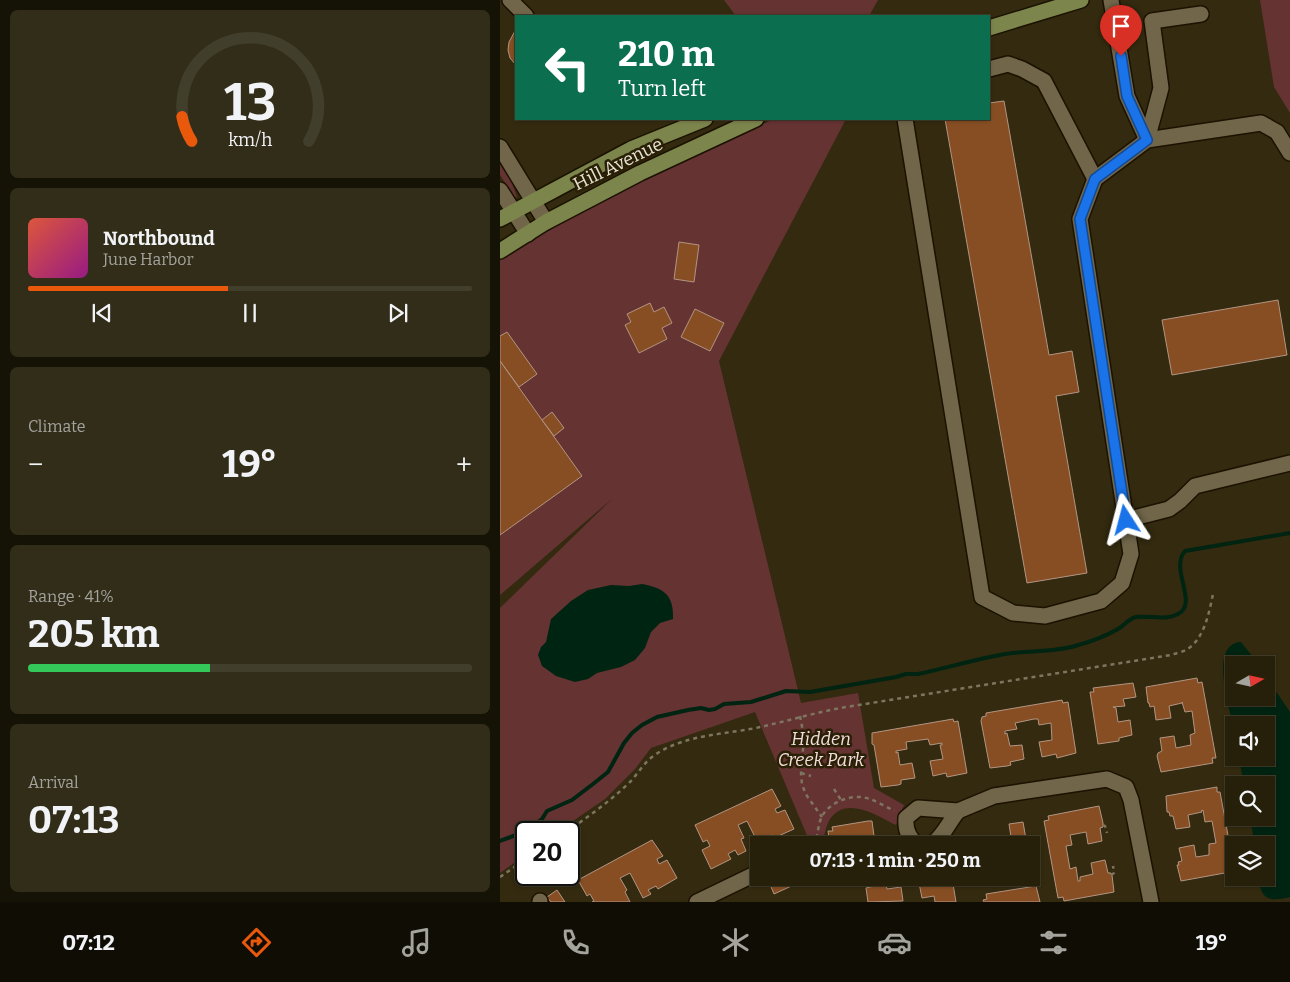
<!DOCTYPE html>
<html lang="en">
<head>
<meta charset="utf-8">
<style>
	:root { --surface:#26200b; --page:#322d19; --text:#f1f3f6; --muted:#a4a39d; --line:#423e2c; --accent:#ea580c }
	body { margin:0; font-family:Bitter,serif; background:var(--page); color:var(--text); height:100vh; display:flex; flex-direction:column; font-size:19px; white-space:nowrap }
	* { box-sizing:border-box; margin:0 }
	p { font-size:16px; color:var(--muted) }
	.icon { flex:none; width:28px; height:28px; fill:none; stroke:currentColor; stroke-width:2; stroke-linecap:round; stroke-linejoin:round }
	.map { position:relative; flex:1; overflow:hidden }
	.side { display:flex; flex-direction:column; gap:10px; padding:10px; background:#151206; width:500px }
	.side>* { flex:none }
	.hud { position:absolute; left:15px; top:15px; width:475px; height:105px; border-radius:0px; box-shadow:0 1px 4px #0004,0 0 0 1px var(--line); background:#0b6e4f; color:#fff; overflow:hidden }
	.needle { width:32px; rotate:81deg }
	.tools { position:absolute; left:725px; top:656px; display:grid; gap:10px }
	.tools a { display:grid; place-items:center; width:50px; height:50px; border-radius:0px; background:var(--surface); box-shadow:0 1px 4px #0004,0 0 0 1px var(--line); font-size:25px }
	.speed { position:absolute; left:15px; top:821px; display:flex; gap:10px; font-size:25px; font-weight:700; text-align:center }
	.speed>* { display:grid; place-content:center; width:65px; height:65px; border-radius:50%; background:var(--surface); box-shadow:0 1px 4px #0004,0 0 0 1px var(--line); line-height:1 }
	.speed .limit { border:2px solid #111; border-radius:8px; background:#fff; color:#111 }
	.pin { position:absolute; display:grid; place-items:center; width:42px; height:42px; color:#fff; margin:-51px -21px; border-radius:50% 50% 50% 0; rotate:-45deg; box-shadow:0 0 5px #0007 }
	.pin .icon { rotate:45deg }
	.me { position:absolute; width:55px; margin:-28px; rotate:351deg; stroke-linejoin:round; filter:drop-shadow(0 0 4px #0008) }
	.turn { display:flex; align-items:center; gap:18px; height:105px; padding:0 20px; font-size:22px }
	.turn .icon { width:65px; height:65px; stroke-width:2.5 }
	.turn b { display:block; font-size:35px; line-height:42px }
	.big { font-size:38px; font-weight:700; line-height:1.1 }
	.side .card { flex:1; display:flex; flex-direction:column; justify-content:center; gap:8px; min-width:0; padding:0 18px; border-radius:8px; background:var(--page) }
	.side .dial { align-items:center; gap:0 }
	.dial svg { height:130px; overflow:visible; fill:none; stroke:var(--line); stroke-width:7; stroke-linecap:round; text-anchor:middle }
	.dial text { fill:var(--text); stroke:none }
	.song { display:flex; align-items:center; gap:15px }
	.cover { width:60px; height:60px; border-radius:8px; background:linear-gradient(135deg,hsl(10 70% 55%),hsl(310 70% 35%)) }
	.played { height:5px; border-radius:2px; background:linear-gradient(90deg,var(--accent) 45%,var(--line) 45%) }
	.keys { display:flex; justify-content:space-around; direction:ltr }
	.heat { display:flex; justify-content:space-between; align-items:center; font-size:28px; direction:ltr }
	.charge { height:8px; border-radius:4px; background:linear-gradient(90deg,#34c759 41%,var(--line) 0) }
	.trip { position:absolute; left:250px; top:836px; width:290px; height:50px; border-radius:0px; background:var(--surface); box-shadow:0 1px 4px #0004,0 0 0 1px var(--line); font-weight:700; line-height:50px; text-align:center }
	.tab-bar { display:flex; height:80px; justify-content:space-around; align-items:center; background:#0f0d04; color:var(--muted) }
	.tab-bar .icon { width:35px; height:35px }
	.tab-bar .selected { color:var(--accent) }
	.tab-bar b { font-size:22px; color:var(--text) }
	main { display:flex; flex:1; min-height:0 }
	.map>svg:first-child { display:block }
	.green { fill:#633 }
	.water { fill:#002412 }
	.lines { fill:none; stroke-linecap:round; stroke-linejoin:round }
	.stream { stroke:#002412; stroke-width:4 }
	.building { fill:#874e23; stroke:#b29583 }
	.minor-casing { stroke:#1b1200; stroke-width:18 }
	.major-casing { stroke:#1b1200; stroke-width:18 }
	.path { stroke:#7d755f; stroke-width:2.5; stroke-dasharray:4 4; stroke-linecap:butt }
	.minor { stroke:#71664a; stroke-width:15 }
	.major { stroke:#7b854c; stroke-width:15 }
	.route-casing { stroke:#114b97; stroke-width:12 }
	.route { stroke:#1a73e8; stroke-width:9 }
	.labels { text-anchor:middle; stroke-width:5; stroke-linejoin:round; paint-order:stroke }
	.street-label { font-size:18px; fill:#e9e3d4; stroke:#292005 }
	.park-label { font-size:18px; font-style:italic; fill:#f4dedd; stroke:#292005 }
</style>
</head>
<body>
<main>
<section class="side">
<div class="card dial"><svg viewBox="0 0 100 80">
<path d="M14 69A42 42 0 1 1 86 69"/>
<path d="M14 69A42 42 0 0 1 8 54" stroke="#ea580c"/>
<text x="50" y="56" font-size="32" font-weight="700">13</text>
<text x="50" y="72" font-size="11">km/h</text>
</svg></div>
<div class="card">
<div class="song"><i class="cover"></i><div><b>Northbound</b><p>June Harbor</p></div></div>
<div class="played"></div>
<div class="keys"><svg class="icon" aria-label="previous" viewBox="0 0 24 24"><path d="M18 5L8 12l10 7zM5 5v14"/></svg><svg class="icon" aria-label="pause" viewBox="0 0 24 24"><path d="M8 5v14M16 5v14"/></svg><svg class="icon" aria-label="next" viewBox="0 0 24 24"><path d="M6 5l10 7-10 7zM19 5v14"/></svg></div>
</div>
<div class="card"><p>Climate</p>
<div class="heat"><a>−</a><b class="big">19°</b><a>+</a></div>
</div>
<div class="card"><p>Range · 41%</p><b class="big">205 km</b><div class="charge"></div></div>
<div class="card"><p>Arrival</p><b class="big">07:13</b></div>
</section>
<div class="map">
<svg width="790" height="902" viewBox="0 0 790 902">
	<rect width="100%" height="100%" fill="#332a0f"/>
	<g class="green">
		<path d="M224 0H378L369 16H236Z"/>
		<path d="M760 0H790V113L774 87Z"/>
		<path d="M274 119H346L219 361 301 703 358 693 374 788 404 805 396 825C378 816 346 795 330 819 325 827 325 837 321 845H311L255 712 151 748 135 769 105 799 57 832H26V854L0 873V608L113 498 0 595V259L73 216 156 172Z"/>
		<path d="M0 162 9 175 17 197H15L0 175Z"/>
	</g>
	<g class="water">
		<path d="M142 584C164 588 174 595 173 619L160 623 151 632 145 648 135 660 121 667 97 673 88 679 75 682 56 676 42 666 38 655 41 647 46 642 51 619 71 601 88 590 111 585 129 586Z"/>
		<path d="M741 642 759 665H734V698H766V677L790 712V897C770 902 760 900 759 878H766V845H755L750 818H766V785H744L739 758H766V725H734V729C730 709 708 644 741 642Z"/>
	</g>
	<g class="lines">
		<path class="stream" d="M0 841 24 832 42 819 47 811 72 800 93 784 108 772 124 743 132 733 142 725 157 717 188 710 201 708 209 710 215 709 224 704 251 702 286 691 310 692 396 677 406 674H418C446 668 473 660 500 655 524 650 551 653 575 646 590 642 604 637 618 629 624 626 628 619 636 617 650 615 668 622 681 612 696 600 670 568 685 551L790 533"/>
	</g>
	<g class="building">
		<path d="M15 31H16V65L10 58 8 50 9 42Z"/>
		<path d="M504 101 549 355 572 351 579 392 556 396 587 573 527 583 445 119H489V103Z"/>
		<path d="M179 242 199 245 194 282 174 279Z"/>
		<path d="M778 300 787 355 672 375 662 320Z"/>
		<path d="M150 303 154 312 164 307 172 323 162 328 167 339 139 353 125 325 131 322 127 314Z"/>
		<path d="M195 309 224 323 210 351 181 337Z"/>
		<path d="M7 332 37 374 19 387 0 361V336Z"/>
		<path d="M0 361 82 476 0 535Z"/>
		<path d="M52 412 64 428 54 436 42 420Z"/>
		<path d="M697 678 698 683 702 682 716 758H712L713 763 661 772 657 756 658 753 662 751 660 738 674 736 676 748 691 745 690 735 695 733 692 711 685 712 682 702V703L669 706 671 718 656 720 654 706 650 707 649 703H648L646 687Z"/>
		<path d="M633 683 636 697 623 699 625 706 613 707 616 708 618 722 630 720 632 735 619 738V741L598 744 590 692H594L593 688Z"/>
		<path d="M562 700 563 703 568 702 576 753 557 758 556 754 542 757 539 742 552 740 551 723 539 725 538 719H534L515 723 517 729 505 731V734L507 733 510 746 522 745 524 759 510 762 511 765 507 766 490 768 481 721 482 717 486 716V713Z"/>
		<path d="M453 719 454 722 458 721 467 773 447 777 446 773 433 776 430 761 443 759 440 745H442V743L430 745 428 739 406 742 407 749 396 751V753L398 752 400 765 412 763 415 778 401 780V784L398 785 381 787 374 745 372 744V733Z"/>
		<path d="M717 787V792H720L734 868 729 869 730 872 681 881 677 865H679L678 862 682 861 679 848 694 845 696 857 709 855V844L716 843 712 821 705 822 703 810 701 811 702 812 688 815 690 827 676 829 673 816H670L669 812H667L666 796Z"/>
		<path d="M272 789 281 806 275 809 277 813 285 810 294 829 274 838 273 835 265 839 267 843 259 845 247 821 238 825 244 838 241 839 246 851 238 855 235 850 228 854 231 859 211 869 202 850 210 846 207 840 203 842 195 825Z"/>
		<path d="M599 806 603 823V827L600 828 602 841 588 844 586 832 570 835 572 845 566 846 570 869 576 867 578 881H580V877L593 874 591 863 605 860 608 873H611L612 875 614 892 564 901 563 897 558 898 544 821 549 820 548 816Z"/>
		<path d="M368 821H372L374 836 362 838 363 844 330 845 328 831H333L332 827Z"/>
		<path d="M523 822 527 845H506L505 838 511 837 509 824Z"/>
		<path d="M152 840 163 856 157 859 159 864 167 860 177 878 158 889 156 886 148 890 151 894 143 898 130 873 120 878 127 890 125 892 130 902H92L94 901 90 894 87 896 78 880Z"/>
		<path d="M487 840 488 845H475V842Z"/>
		<path d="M278 878H309L274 894 269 882Z"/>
		<path d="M335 878H357V880L344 883V882L336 883Z"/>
		<path d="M432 878H452L456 902H435L434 896 422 898 419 883 432 881Z"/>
		<path d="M382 884V886L386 885 387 889 401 887 403 901 368 902 366 888Z"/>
		<path d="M536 886 540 902H484L483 900 487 899 486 894Z"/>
		<path d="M57 890 65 902H51L47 897Z"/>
	</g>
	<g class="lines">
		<defs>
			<g id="minor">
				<path d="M10 0 26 16"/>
				<path d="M611 0 627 96 647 140 661 88 652 21 701 14"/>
				<path d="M489 69 508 64 522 69 544 81 595 179"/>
				<path d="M405 119 482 597 513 613 545 616 601 601 622 583 631 554 580 219 595 179 647 140 761 123 777 132 790 153"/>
				<path d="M0 147 46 222"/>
				<path d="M0 190 28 234"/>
				<path d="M626 520 669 509 680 501 695 486 790 463"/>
				<path d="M418 845C408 838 405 829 406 818L418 808 458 811 494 796 607 779 626 787 631 800 651 902"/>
				<path d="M431 845C443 837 449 822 458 811"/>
				<path d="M40 901V902"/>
				<path d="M197 902 259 872"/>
			</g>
			<g id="major">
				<path d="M489 28 581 0"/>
				<path d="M0 219 131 149 205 119"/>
				<path d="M0 251 46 222 140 173 256 119"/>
			</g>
		</defs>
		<use href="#minor" class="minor-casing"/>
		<use href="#major" class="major-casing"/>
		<g class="path">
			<path d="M300 716 304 737 301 773 302 785 307 796 322 817"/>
			<path d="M301 773 311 776"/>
			<path d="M334 789 341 800"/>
			<path d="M603 825 605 826 607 833"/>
			<path d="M66 832C88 817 109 802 129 783 137 775 143 764 152 757 184 733 228 735 265 726 290 720 315 713 340 708L671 655C676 653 682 652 686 650 704 640 709 613 713 594"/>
			<path d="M313 845 315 843C318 835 318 824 322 816 331 801 353 793 370 799 378 802 387 807 394 811"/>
			<path d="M611 875 614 873 613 866"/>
			<path d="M0 877 26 859"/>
			<path d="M385 885 384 884 393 883"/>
		</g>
		<use href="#minor" class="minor"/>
		<use href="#major" class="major"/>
	</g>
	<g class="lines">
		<defs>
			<path id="route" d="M621 56 627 96 647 140 595 179 580 219 626 520"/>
		</defs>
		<use href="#route" class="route-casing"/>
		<use href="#route" class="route"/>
	</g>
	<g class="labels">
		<g class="street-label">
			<text transform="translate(118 164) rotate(-26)" y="6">Hill Avenue</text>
		</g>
		<g class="park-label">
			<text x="321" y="745">Hidden<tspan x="321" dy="21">Creek Park</tspan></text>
		</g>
	</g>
</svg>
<div class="tools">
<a><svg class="needle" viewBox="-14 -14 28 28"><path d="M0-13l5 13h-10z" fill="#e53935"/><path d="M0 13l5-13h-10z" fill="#a4a39d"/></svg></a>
<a><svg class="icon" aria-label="sound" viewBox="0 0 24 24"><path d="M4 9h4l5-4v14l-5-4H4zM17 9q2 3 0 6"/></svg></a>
<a><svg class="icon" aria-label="search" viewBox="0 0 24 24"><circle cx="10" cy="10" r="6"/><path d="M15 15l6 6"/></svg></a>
<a><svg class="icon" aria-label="layers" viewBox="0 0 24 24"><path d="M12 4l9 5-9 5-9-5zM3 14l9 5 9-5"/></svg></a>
</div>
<div class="speed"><div class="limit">20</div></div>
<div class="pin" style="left:621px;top:56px;background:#d93025"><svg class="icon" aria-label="arrive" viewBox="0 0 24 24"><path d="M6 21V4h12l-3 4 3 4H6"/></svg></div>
<svg class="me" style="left:626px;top:520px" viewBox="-20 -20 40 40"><path d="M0-17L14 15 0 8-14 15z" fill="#1a73e8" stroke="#fff" stroke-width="4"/></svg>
<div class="trip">07:13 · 1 min · 250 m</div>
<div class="hud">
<div class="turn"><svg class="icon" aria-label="left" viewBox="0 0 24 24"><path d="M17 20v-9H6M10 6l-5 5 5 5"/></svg><div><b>210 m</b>Turn left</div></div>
</div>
</div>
</main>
<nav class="tab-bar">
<b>07:12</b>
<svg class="icon selected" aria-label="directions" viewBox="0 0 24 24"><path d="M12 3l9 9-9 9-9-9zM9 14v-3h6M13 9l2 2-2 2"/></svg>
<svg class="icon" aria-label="music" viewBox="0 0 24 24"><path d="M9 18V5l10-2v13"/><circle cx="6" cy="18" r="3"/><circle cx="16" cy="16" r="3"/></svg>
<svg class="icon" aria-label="phone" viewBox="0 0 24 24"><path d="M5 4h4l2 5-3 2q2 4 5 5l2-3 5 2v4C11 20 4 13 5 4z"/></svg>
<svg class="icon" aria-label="climate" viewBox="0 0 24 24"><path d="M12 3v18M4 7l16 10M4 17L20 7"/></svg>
<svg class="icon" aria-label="car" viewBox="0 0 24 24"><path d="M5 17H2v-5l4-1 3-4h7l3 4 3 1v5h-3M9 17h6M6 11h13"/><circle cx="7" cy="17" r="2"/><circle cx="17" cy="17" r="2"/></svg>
<svg class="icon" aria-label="filters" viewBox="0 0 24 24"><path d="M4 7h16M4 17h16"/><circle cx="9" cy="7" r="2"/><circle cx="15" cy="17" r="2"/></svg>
<b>19°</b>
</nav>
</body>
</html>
